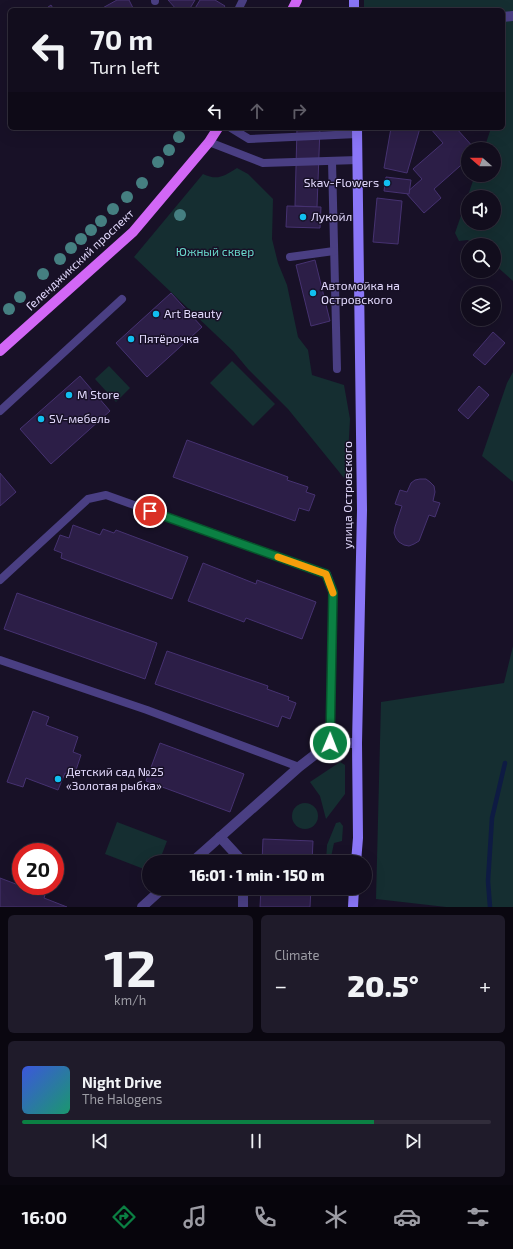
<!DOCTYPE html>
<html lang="en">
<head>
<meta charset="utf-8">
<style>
	:root { --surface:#120d1d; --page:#1f1b2a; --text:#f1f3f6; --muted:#9c9ca4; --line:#312d3b; --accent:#0b8043 }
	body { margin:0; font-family:"Exo 2",sans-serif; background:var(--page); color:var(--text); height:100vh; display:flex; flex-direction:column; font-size:15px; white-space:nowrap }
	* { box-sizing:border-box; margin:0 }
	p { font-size:13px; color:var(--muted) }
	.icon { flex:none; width:22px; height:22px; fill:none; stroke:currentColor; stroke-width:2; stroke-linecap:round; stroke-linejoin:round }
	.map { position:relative; height:907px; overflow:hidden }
	.details { display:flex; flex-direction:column; gap:8px; padding:8px; background:#0a0710; flex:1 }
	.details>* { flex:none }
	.banner { position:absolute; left:8px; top:8px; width:497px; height:122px; border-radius:6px; box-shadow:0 4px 16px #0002,0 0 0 1px var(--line); background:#120d1d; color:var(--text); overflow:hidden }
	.needle { width:26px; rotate:290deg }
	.fabs { position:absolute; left:461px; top:142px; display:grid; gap:8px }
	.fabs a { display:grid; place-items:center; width:40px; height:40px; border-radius:50%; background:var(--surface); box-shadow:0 4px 16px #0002,0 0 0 1px var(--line); font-size:20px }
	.speed { position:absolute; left:12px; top:843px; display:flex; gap:8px; font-size:20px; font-weight:700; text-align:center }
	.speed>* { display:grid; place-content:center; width:52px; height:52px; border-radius:50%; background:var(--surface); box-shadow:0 4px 16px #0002,0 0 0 1px var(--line); line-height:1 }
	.speed .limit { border:6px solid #d22; background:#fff; color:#111 }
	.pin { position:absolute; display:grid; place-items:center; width:34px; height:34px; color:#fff; margin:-17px; border:2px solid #fff; border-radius:50%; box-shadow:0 1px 4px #0007 }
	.me { position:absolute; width:44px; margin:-22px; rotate:1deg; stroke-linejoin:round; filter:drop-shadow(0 0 3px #0008) }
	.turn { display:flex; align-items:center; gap:14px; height:84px; padding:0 16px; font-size:18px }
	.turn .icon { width:52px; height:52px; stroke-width:2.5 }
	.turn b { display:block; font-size:28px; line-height:34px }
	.lanes { display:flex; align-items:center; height:38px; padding:0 16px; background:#0003; justify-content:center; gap:20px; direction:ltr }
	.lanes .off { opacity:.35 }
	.big { font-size:30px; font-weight:800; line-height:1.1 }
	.details .card { flex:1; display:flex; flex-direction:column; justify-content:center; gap:6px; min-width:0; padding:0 14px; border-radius:6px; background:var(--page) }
	.details .dial { align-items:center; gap:0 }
	.dial b { font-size:52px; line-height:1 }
	.song { display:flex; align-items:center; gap:12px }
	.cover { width:48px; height:48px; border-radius:6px; background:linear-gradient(135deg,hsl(230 70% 55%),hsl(160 70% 35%)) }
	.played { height:4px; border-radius:2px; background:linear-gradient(90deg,var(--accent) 75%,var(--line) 75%) }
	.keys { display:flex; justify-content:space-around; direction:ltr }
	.heat { display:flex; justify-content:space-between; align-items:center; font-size:22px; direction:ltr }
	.details .tiles { flex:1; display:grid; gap:8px; grid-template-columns:1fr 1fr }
	.card:last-child { grid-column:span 2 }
	.trip { position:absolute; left:142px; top:855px; width:230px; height:40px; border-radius:20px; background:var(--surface); box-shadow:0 4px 16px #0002,0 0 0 1px var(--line); font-weight:800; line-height:40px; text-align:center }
	.menu { display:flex; height:64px; justify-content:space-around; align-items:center; background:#07050c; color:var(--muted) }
	.menu .icon { width:28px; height:28px }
	.menu .current { color:var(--accent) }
	.menu b { font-size:18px; color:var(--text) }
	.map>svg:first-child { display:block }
	.green { fill:#152e31; fill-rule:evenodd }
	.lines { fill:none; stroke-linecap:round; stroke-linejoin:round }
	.stream { stroke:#0e1b43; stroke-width:4.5 }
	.building { fill:#2c1e47; stroke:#463271 }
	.lane { stroke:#4a3f83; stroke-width:8 }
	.street { stroke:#4a3f83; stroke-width:10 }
	.secondary { stroke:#8a76f7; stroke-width:10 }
	.primary { stroke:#d267f6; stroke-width:10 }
	.tree { fill:#457f81 }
	.route-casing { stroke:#07532c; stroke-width:10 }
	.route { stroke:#0b8043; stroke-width:7 }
	.slow { stroke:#f59e0b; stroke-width:7 }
	.poi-dot { fill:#11bff1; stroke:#181127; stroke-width:1.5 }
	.labels { text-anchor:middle; stroke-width:3; stroke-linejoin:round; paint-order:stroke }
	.poi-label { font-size:12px; fill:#e2d9fd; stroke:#181127; text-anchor:start }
	.park-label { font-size:12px; fill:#69d9cb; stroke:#181127 }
	.street-label { font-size:12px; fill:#e2d9fd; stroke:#181127 }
</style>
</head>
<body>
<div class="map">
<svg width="513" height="907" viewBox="0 0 513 907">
	<rect width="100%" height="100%" fill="#181127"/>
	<g class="green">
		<path d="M364 0H513V281L494 264V245H473L468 240 459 241 455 233 475 175H494V149H484L491 128H503V10H364ZM468 197H494V223H468Z"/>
		<path d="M237 168 248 174 273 199 272 239 278 263 287 285 298 337 308 350 312 375 344 385 350 419 347 474 344 478 288 409 248 369 233 351 134 257 203 174C218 181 224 176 237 168Z"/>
		<path d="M232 361 275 404 253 426 210 383Z"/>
		<path d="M109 366 130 388 116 402 95 379Z"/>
		<path d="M513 372V482L482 456 507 383Z"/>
		<path d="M513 646V907H446L376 899 381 702 504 683Z"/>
		<path d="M340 762 345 765V794L326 819 320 796 310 782Z"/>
		<circle cx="305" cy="816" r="13"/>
		<path d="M117 822 167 841 159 862H149V871L105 854Z"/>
		<path d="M340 822 343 826 342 841 334 843 330 862H326L327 845 336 823Z"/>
	</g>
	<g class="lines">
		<path class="stream" d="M490 907 488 881 492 818 505 763"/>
	</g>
	<g class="building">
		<path d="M117 0H129L134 10H99Z"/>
		<path d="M168 0H195L189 10H177Z"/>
		<path d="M200 0H215L225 6 222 10H194Z"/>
		<path d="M51 5 54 10H44Z"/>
		<path d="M297 128H320L317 207 295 206Z"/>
		<path d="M391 128H420L407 173 384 168Z"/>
		<path d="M430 128H456L475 149H468V159L434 189 441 198 424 213 406 193 422 179 413 169 443 143Z"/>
		<path d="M386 177 411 180 409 194 384 191Z"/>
		<path d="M377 198 402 201 398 244 373 242Z"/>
		<path d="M287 206 321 207 320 228 286 227Z"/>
		<path d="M315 260 330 321 311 326 296 265Z"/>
		<path d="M171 293 202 327 147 377 116 343Z"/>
		<path d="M493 332 505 343 485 365 473 355Z"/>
		<path d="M80 376 110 411 51 464 20 429Z"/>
		<path d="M479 386 489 395 468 419 458 410Z"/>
		<path d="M187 440 288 477 287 480 308 487 306 492 315 495 309 511 299 508 295 521 173 477Z"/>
		<path d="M0 473 16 492 0 506Z"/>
		<path d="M420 479H426L430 482 434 486 435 492 433 501 440 503 435 517 429 515 419 541 414 544 409 546 404 545 399 542 396 538 394 533 395 527 402 506 395 504 400 490 407 492 411 483 415 480Z"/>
		<path d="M73 525 100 535 103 529 114 533 116 530 188 557 172 599 61 558 62 553 54 550 60 535 69 538Z"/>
		<path d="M203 563 256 584 257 580 316 602 302 639 246 618 244 622 188 601Z"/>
		<path d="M17 593 157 643 145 679 4 629Z"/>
		<path d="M167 651 268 686 267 689 289 697 288 700 296 703 290 719 282 716 278 727 155 684Z"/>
		<path d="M33 711 49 717 46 725 78 737 73 752 81 755 74 776 65 773 58 790 26 778 23 787 7 782Z"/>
		<path d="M160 743 244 774 230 812 146 781Z"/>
		<path d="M263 839 313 841 312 862H262Z"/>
		<path d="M0 878 45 895 44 898 67 907H0Z"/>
		<path d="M261 888H311L310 907H260Z"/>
	</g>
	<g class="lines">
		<g class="lane">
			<path d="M155 0V1"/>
			<path d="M238 10 243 0"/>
			<path d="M231 128 249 139 357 134"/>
			<path d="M209 142 263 163 358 160"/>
			<path d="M332 161 337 369"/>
			<path d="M290 257 334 251"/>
			<path d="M0 411 122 299"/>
			<path d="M0 580 88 499 106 495 327 574 333 591 330 743"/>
			<path d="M0 660 147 710 299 767"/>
		</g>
		<g class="street">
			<path d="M503 17 513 16"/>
			<path d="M220 837 243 862"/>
			<path d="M192 862 299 767 330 743H357"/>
			<path d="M142 907 163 888"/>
			<path d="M243 907V888"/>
		</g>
		<g class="secondary">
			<path d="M354 0V10"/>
			<path d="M356 862 358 838 357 743 362 510 357 128"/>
			<path d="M353 907 354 888"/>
		</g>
		<g class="primary">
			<path d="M292 10 297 0"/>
			<path d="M0 351 133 232 209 142 218 128"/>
		</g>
	</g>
	<g class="tree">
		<circle cx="179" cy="137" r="6"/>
		<circle cx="169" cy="150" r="6"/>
		<circle cx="158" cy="162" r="6"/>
		<circle cx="142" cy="183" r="6"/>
		<circle cx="127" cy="197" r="6"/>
		<circle cx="113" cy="209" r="6"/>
		<circle cx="180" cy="215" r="6"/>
		<circle cx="101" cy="221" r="6"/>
		<circle cx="91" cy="230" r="6"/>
		<circle cx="81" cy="239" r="6"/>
		<circle cx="71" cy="248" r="6"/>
		<circle cx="60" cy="259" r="6"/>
		<circle cx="43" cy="274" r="6"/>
		<circle cx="20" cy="297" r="6"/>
		<circle cx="9" cy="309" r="6"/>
	</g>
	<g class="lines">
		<defs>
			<path id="route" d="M150 511 326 574 333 592 330 743"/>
		</defs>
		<use href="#route" class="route-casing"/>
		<use href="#route" class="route"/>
		<path class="slow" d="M278 557 326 574 333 593"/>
	</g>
	<g class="poi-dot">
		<circle cx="387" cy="183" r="4"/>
		<circle cx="303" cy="217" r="4"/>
		<circle cx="313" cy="293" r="4"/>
		<circle cx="156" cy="314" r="4"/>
		<circle cx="131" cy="339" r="4"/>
		<circle cx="69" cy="395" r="4"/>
		<circle cx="41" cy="419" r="4"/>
		<circle cx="58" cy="779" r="4"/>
	</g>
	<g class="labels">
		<g class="poi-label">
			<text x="379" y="187" text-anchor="end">Skav-Flowers</text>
			<text x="311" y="221">Лукойл</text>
			<text x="321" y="290">Автомойка на<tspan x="321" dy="14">Островского</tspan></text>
			<text x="164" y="318">Art Beauty</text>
			<text x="139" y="343">Пятёрочка</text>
			<text x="77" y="399">M Store</text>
			<text x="49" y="423">SV-мебель</text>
			<text x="66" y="776">Детский сад №25<tspan x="66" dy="14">«Золотая рыбка»</tspan></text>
		</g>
		<g class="park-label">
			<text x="215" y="256">Южный сквер</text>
		</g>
		<g class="street-label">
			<text transform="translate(80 260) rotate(-43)" y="4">Геленджикский проспект</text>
			<text transform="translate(348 495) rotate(-90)" y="4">улица Островского</text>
		</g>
	</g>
</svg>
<div class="fabs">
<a><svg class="needle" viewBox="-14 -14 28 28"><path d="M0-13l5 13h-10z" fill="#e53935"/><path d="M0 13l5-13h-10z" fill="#9c9ca4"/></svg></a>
<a><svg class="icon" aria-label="sound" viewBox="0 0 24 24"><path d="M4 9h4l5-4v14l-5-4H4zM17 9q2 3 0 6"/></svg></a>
<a><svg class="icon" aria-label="search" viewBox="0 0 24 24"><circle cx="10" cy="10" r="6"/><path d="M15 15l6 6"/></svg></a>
<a><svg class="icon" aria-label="layers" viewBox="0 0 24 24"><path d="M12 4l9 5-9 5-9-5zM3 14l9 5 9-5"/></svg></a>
</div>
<div class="speed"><div class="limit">20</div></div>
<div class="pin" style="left:150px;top:511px;background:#d93025"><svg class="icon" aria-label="arrive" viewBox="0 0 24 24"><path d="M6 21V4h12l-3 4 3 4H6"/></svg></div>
<svg class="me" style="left:330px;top:743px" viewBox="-20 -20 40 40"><circle r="17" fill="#0b8043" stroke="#fff" stroke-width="3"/><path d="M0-11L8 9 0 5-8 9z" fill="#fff"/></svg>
<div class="trip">16:01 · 1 min · 150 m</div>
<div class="banner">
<div class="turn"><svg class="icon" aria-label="left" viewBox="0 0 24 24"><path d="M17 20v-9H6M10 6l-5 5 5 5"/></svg><div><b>70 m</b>Turn left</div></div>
<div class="lanes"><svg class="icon" aria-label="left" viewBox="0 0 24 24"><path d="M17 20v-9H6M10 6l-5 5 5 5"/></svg><svg class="icon off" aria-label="ahead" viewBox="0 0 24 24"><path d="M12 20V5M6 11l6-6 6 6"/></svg><svg class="icon off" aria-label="right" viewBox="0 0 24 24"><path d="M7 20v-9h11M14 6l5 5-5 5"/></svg></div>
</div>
</div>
<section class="details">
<div class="tiles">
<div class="card dial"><b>12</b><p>km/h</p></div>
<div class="card"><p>Climate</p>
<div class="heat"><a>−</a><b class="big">20.5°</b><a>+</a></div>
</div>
<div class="card">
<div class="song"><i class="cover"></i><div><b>Night Drive</b><p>The Halogens</p></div></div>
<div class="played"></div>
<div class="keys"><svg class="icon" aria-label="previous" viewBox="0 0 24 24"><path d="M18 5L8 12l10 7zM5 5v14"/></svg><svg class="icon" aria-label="pause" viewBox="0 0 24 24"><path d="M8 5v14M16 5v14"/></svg><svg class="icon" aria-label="next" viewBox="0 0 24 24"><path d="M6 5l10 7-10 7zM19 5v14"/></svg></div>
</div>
</div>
</section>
<nav class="menu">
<b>16:00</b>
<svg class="icon current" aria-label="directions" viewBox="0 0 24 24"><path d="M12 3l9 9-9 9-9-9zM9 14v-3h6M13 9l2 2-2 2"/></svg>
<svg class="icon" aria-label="music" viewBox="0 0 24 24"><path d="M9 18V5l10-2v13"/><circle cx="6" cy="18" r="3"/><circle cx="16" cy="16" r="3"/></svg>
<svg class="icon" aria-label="phone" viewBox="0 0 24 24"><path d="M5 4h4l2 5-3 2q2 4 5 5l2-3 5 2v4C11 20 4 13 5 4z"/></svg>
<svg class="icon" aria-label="climate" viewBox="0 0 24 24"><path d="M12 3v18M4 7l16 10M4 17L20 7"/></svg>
<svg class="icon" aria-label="car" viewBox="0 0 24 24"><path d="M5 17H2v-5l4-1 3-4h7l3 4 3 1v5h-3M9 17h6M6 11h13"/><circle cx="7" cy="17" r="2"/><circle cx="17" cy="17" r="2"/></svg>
<svg class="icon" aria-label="filters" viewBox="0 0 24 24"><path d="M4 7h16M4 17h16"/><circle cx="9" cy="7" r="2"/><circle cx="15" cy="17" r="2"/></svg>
</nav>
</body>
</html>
